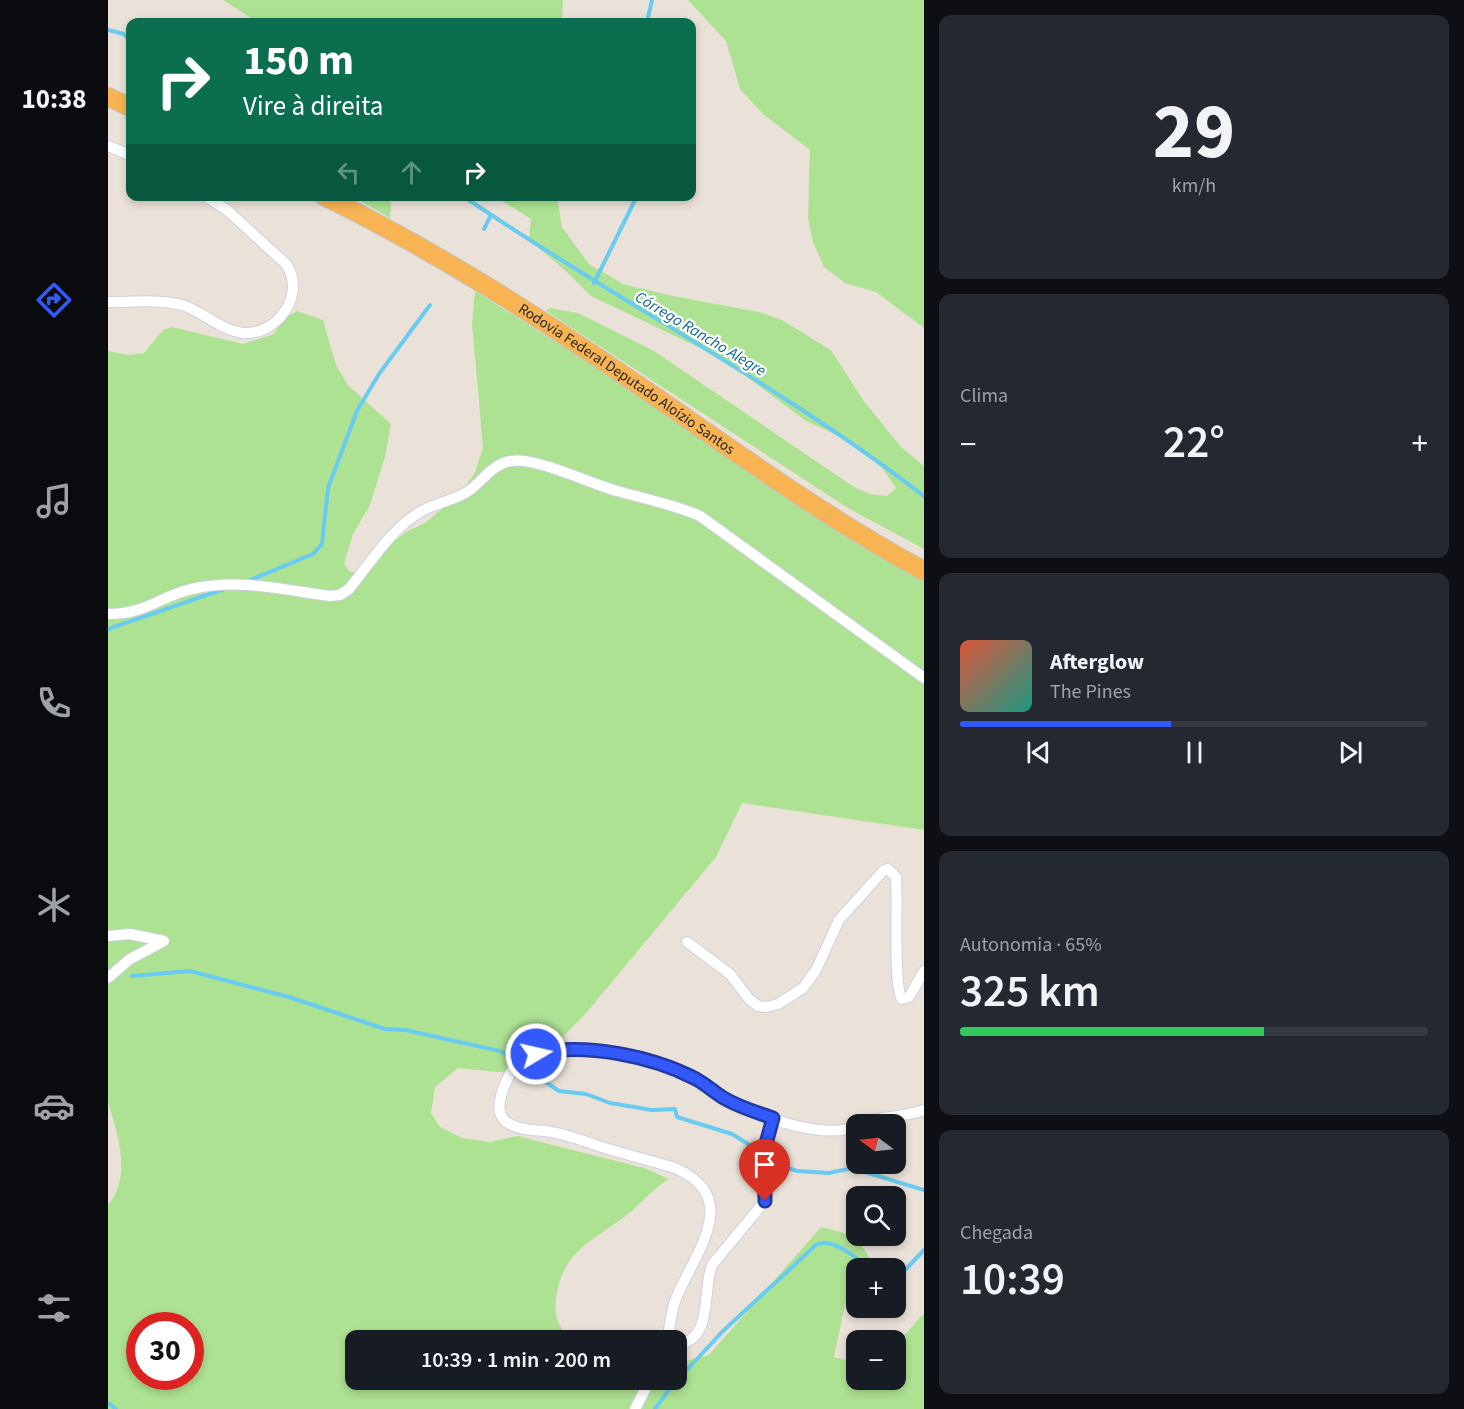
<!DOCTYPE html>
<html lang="pt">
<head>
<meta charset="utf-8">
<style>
	:root { --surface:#171b24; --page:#242831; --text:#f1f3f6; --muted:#9ea1a6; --line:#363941; --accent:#3459fb }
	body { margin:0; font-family:"Source Sans 3",sans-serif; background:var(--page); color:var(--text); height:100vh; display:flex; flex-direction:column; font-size:22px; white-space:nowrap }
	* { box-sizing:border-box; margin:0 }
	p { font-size:20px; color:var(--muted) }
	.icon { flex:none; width:33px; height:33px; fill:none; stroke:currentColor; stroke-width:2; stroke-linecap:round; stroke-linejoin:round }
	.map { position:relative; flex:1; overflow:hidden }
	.side { display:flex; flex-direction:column; gap:15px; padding:15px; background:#0d0f14; width:540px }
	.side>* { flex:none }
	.banner { position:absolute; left:18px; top:18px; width:570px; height:183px; border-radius:12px; box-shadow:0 3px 9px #0003; background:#0b6e4f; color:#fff; overflow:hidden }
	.needle { width:39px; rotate:285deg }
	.controls { position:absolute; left:738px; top:1114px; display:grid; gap:12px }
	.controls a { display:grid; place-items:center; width:60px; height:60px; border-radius:12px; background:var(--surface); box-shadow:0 3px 9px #0003; font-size:30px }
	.speed { position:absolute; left:18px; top:1312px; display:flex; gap:12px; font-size:30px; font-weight:700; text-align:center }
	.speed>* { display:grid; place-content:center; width:78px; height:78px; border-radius:50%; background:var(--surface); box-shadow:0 3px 9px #0003; line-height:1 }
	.speed .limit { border:9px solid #d22; background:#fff; color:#111 }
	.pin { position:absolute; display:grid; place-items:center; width:51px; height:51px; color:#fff; margin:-62px -26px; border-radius:50% 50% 50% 0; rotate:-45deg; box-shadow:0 0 6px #0007 }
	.pin .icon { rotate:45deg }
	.me { position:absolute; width:66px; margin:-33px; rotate:81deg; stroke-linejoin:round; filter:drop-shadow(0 0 4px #0008) }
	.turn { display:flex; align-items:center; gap:21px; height:126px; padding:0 18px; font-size:27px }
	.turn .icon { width:78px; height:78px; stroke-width:2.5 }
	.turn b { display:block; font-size:42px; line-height:51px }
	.lanes { display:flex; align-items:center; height:57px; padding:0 18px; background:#0003; justify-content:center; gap:30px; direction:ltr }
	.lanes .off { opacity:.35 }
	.big { font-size:45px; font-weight:600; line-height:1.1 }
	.side .widget { flex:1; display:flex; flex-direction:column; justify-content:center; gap:9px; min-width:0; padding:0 21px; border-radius:12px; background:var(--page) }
	.side .dial { align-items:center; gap:0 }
	.dial b { font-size:78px; line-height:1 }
	.song { display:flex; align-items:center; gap:18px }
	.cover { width:72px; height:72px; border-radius:9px; background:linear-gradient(135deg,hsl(10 70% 55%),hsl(170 70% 35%)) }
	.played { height:6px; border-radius:3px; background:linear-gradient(90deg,var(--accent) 45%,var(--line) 45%) }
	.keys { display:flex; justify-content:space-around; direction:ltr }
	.heat { display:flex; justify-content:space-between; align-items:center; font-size:33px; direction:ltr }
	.charge { height:9px; border-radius:4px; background:linear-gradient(90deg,#34c759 65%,var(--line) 0) }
	.trip { position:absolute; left:237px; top:1330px; width:342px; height:60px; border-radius:12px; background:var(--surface); box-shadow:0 3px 9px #0003; font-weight:600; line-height:60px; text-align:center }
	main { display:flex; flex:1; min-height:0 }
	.tabs { display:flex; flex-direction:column; width:108px; justify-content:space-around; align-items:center; background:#090b0e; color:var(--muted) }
	.tabs .icon { width:42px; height:42px }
	.tabs .current { color:var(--accent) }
	.tabs b { font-size:27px; color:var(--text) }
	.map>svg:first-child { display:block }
	.green { fill:#aee293; fill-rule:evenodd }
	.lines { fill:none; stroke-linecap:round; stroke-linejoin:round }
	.stream { stroke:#68cbef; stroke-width:4 }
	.minor-casing { stroke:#cdd1e1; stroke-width:12 }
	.trunk-casing { stroke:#c3c3c3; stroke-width:20 }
	.minor { stroke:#fff; stroke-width:10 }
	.trunk { stroke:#f8b452; stroke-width:18 }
	.route-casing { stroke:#223aa3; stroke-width:15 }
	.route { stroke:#3459fb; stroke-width:10 }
	.labels { text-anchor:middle; stroke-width:4.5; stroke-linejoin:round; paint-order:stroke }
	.street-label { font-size:15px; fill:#272727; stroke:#fff }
	.water-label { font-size:16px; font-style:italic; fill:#0c6796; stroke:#fff }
</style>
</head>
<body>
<main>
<nav class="tabs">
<b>10:38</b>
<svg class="icon current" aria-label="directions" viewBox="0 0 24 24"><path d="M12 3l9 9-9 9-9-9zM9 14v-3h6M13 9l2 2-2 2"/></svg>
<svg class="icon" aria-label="music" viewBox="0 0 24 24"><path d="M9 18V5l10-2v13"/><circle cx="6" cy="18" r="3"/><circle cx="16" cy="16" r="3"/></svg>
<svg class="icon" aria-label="phone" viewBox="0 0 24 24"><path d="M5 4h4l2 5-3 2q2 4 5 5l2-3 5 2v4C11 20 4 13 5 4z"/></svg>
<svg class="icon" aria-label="climate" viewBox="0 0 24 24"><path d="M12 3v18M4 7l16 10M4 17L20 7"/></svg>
<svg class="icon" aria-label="car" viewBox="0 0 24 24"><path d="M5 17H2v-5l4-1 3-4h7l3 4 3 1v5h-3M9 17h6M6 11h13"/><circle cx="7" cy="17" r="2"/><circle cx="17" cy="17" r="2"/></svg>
<svg class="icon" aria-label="filters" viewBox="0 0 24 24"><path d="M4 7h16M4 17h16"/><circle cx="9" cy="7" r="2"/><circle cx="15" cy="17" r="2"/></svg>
</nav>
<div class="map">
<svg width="816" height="1409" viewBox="0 0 816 1409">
	<rect width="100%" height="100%" fill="#eae2d8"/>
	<g class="green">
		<path d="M115 0H455L454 22H149Z"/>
		<path d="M580 0H816V328L768 292 737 283 716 267 705 242 700 218 702 150 655 114 632 89 618 41Z"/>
		<path d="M246 197H280L283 203 282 218Z"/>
		<path d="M388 197H449L454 227 481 264 515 284 565 296 651 312 672 319 723 350 755 400 793 447 816 466V549L740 508 438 311 442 308 470 313 546 351 746 487 762 494 779 496 788 488 775 469 750 445 698 421 636 375 594 349 483 296 458 271 421 240 423 219Z"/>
		<path d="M367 291 816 575V830L634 803 608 857 479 1012 418 1075 350 1068 327 1087 323 1113 332 1127 354 1138 382 1142 409 1136 536 1168 561 1179C544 1189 534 1203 519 1215 485 1241 454 1251 448 1298 446 1318 450 1328 466 1341H248V1380H568L569 1363 601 1355 713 1227 747 1236 763 1260 757 1269H748V1285L737 1304 726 1357 748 1363V1380H788V1345L816 1313V1409H0V1205C25 1175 9 1134 0 1101V351L20 355 36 353 55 330 64 327 135 344 166 334 174 320 189 311 215 320 228 365 240 385 283 424 277 457 262 505 245 534 236 564 242 572H253L280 546 298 532 317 523 354 492 367 472 375 448 364 323ZM32 1326H82V1377H32Z"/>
	</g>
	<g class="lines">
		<g class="stream">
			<path d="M539 22 544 0"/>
			<path d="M0 30 16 34 22 40"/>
			<path d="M355 196C507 300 671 384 816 496"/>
			<path d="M376 229 383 215"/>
			<path d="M486 283 529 196"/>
			<path d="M140 581 205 554 214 544 220 488 249 411 271 374 322 305"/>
			<path d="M0 629 116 589"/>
			<path d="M24 976 82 971 181 997 277 1029 297 1030 392 1051 409 1059 424 1073 451 1091 478 1094 502 1103 544 1110 567 1109 569 1117 624 1134 677 1167 689 1171 721 1173 744 1168 816 1190"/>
			<path d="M788 1273 797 1270 816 1250"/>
			<path d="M0 1403 8 1409"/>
			<path d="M547 1409 563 1387 615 1331 708 1245C726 1236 750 1261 765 1269"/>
		</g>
		<defs>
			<g id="minor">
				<path d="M0 146 22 155"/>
				<path d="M0 302C24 302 51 299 74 305 97 312 113 332 138 333 172 333 198 292 178 264L119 210 97 196"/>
				<path d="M0 614C39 614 52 596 84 589 130 578 176 590 222 596L232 595 241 589C263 562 282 530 312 512 328 502 347 501 362 490 376 479 385 464 403 461 428 457 483 484 509 491 537 499 565 504 592 516L816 678"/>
				<path d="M0 936 22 934 56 941 22 959 0 978"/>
				<path d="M579 942 622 974 641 999 650 1006 659 1007 670 1004 695 988 708 970 731 920 775 871 780 869 788 877C790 900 785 987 794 999L801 997 816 971"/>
				<path d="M751 1125C772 1115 794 1118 816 1110"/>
				<path d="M559 1341C562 1327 563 1309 569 1296 589 1250 634 1197 567 1168 544 1161 520 1155 497 1148 477 1142 457 1133 436 1131 423 1130 401 1129 394 1117 387 1106 396 1085 402 1074 415 1050 446 1049 470 1049 507 1048 551 1063 584 1077 596 1082 604 1091 614 1097 643 1115 717 1141 748 1126"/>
				<path d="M568 1344C606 1342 594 1290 604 1265L657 1201 656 1151 665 1118"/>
				<path d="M527 1409 542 1380"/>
			</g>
			<g id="trunk">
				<path d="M0 97 22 107"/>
				<path id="s1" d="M216 196C330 252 437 321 542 393 632 455 720 519 816 571"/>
			</g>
		</defs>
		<use href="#minor" class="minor-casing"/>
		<use href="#trunk" class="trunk-casing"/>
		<use href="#minor" class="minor"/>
		<use href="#trunk" class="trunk"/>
	</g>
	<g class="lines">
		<defs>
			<path id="route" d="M428 1054C475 1042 544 1056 588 1079 597 1084 605 1091 614 1097 630 1107 648 1112 665 1118L656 1151 657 1201"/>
		</defs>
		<use href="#route" class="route-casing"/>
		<use href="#route" class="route"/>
	</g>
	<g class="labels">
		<g class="street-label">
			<text dy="5" stroke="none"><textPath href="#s1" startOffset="354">Rodovia Federal Deputado Aloízio Santos</textPath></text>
		</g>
		<g class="water-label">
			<text transform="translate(593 333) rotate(31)" y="6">Córrego Rancho Alegre</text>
		</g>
	</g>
</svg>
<div class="controls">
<a><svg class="needle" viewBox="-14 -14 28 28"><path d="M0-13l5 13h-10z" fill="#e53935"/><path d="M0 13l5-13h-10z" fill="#9ea1a6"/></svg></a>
<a><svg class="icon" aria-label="search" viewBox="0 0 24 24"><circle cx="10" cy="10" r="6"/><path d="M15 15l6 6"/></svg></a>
<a>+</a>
<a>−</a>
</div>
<div class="speed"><div class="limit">30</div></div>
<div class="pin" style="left:657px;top:1201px;background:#d93025"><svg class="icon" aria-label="arrive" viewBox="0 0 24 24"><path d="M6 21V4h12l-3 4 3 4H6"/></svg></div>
<svg class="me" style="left:428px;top:1054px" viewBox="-20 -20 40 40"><circle r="17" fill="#3459fb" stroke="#fff" stroke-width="3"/><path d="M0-11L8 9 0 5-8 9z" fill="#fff"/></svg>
<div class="trip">10:39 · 1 min · 200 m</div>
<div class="banner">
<div class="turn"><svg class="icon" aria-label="right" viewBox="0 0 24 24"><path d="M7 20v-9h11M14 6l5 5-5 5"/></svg><div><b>150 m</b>Vire à direita</div></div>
<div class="lanes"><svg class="icon off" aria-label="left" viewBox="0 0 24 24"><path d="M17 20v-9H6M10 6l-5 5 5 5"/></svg><svg class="icon off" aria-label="ahead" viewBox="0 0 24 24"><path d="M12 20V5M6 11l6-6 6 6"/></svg><svg class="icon" aria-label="right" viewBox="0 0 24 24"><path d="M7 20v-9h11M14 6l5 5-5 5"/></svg></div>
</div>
</div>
<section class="side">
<div class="widget dial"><b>29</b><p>km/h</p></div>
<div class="widget"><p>Clima</p>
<div class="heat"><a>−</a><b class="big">22°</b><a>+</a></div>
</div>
<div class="widget">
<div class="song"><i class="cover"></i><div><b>Afterglow</b><p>The Pines</p></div></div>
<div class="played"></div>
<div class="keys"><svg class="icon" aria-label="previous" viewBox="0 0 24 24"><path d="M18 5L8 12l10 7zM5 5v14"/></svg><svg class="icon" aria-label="pause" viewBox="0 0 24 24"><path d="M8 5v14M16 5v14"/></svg><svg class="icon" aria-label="next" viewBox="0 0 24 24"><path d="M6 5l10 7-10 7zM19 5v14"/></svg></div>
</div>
<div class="widget"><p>Autonomia · 65%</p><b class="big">325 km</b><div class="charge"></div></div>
<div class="widget"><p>Chegada</p><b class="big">10:39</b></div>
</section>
</main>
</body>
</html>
